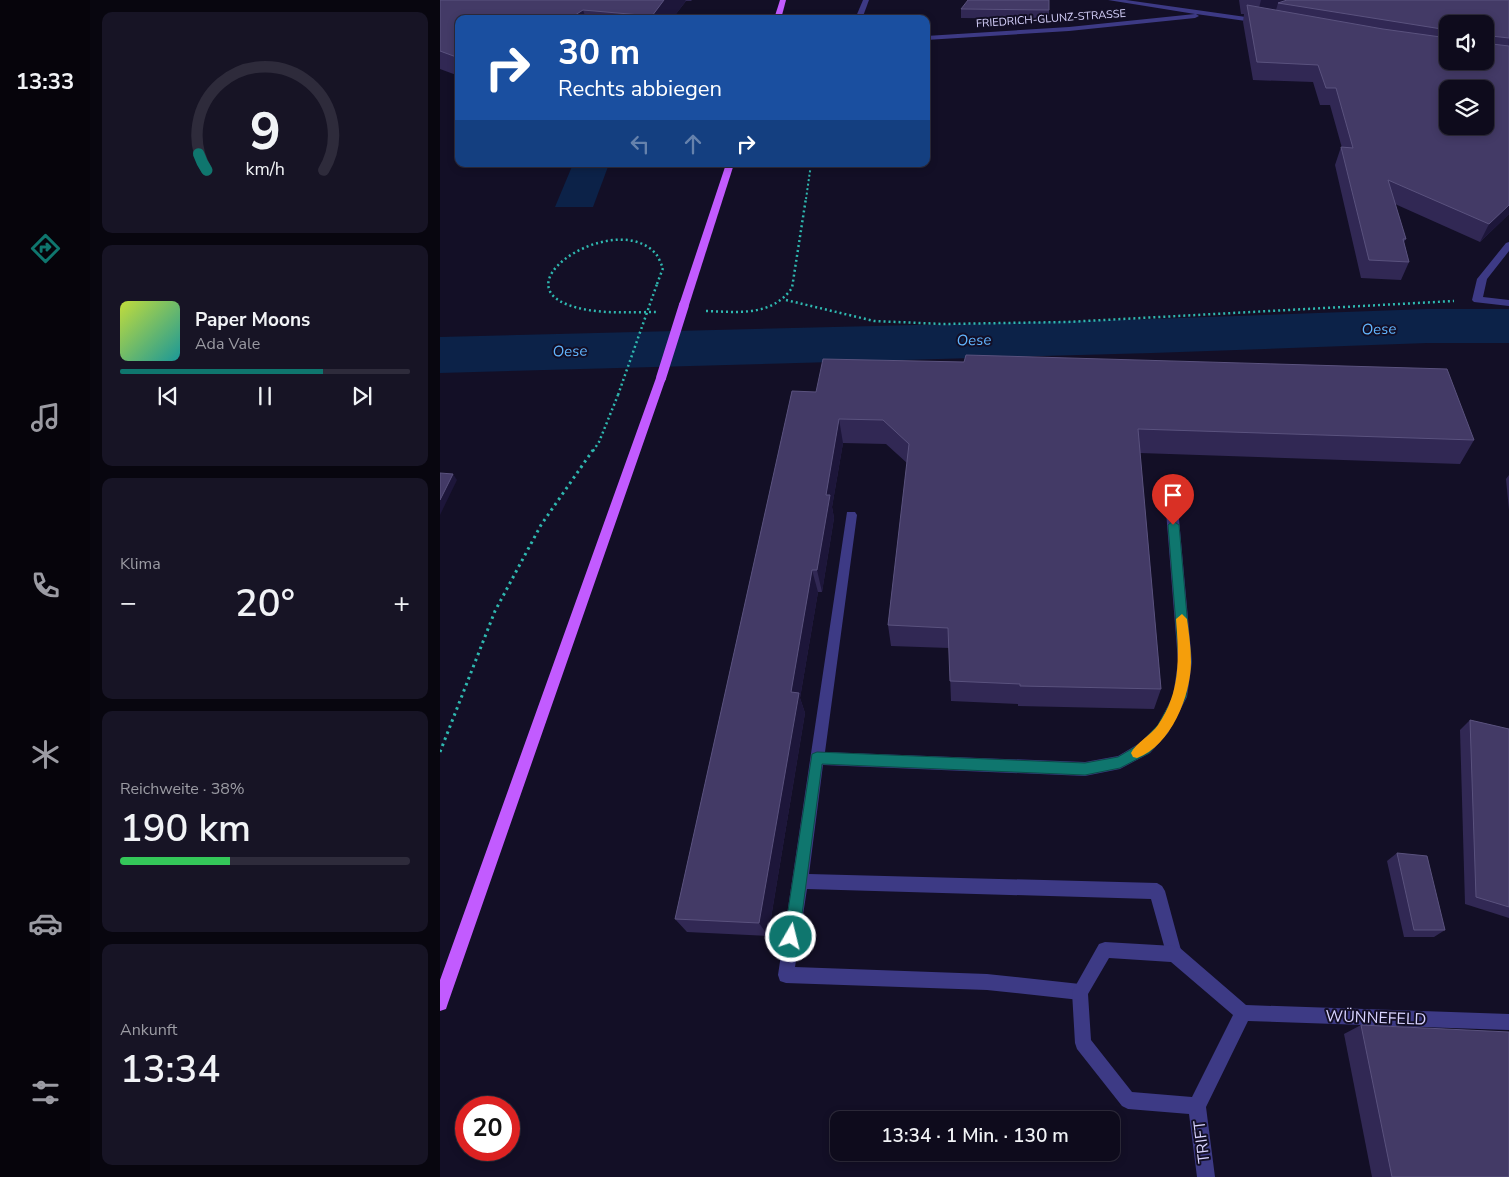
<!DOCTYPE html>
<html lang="de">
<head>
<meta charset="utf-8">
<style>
	:root { --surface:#0e0b1c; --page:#171425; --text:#f1f3f6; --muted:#9b9ba3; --line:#2e2b3b; --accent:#0f766e }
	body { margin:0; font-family:"Nunito Sans",sans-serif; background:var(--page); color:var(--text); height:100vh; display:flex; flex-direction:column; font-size:19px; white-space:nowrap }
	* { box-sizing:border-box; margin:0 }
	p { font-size:16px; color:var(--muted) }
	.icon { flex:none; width:28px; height:28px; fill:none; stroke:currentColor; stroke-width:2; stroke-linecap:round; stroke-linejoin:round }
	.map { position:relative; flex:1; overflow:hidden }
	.side { display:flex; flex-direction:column; gap:12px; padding:12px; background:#08060f; width:350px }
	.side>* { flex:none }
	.guide { position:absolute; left:15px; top:15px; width:475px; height:152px; border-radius:10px; box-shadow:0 2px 8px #0003,0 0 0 1px var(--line); background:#1a4fa0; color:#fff; overflow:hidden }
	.tools { position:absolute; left:999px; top:15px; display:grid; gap:10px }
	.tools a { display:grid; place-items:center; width:55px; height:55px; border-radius:10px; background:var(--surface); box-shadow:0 2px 8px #0003,0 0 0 1px var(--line); font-size:25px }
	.speed { position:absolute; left:15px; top:1096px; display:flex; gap:10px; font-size:25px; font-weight:700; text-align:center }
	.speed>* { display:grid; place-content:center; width:65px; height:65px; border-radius:50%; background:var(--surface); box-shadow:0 2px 8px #0003,0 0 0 1px var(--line); line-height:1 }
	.speed .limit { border:8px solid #d22; background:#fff; color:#111 }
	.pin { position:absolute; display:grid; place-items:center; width:42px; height:42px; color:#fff; margin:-51px -21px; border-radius:50% 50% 50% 0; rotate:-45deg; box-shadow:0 0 5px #0007 }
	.pin .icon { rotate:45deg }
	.me { position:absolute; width:55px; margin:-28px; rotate:8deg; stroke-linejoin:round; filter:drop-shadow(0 0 4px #0008) }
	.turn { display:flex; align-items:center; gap:18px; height:105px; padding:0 20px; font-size:22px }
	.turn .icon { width:65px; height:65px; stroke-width:2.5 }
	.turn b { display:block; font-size:35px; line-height:42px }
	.lanes { display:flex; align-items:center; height:48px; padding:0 20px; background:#0003; justify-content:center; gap:25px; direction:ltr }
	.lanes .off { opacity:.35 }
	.big { font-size:38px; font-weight:600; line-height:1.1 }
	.side .widget { flex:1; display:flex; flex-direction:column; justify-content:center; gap:8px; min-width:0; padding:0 18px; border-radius:10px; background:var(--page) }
	.side .dial { align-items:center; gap:0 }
	.dial svg { height:130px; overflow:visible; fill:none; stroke:var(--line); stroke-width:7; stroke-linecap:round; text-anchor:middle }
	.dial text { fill:var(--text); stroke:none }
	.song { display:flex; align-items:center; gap:15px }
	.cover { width:60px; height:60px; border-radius:8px; background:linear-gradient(135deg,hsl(70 70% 55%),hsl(180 70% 35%)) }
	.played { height:5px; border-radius:2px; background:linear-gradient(90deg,var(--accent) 70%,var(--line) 70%) }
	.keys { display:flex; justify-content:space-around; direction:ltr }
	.heat { display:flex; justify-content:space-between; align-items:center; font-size:28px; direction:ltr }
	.charge { height:8px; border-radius:4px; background:linear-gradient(90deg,#34c759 38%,var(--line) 0) }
	.trip { position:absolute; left:390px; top:1111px; width:290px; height:50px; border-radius:10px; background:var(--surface); box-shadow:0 2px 8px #0003,0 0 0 1px var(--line); font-weight:600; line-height:50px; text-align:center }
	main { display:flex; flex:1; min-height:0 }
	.dock { display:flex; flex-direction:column; width:90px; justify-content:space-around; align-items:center; background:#06040b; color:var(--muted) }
	.dock .icon { width:35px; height:35px }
	.dock .current { color:var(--accent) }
	.dock b { font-size:22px; color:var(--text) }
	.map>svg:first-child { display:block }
	.water { fill:#0c2248 }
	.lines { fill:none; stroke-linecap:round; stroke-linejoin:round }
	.river { fill:#0c2248; fill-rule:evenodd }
	.path-far2 { stroke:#2fb8b0; stroke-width:2; stroke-dasharray:2 2.5; stroke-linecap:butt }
	.path-far1 { stroke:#2fb8b0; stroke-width:2.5; stroke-dasharray:2 3; stroke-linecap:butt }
	.path { stroke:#2fb8b0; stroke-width:3; stroke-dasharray:2.5 4; stroke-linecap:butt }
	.service { fill:#3d3a85; fill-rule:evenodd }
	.minor { fill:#3d3a85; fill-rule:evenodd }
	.primary { fill:#c25bff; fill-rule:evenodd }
	.path-bridge { stroke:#2fb8b0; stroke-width:2.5; stroke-dasharray:2 3; stroke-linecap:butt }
	.primary-bridge { stroke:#c25bff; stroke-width:10 }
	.wall { fill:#312854; fill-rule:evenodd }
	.shaded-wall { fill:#1d163a }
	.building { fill:#433a66; stroke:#5a527e; fill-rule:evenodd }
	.route { fill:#0f766e; stroke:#0a4d48 }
	.slow { fill:#f59e0b }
	.labels { text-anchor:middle; stroke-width:4; stroke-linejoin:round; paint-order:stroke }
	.far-street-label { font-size:11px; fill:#d9d4ff; stroke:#130f26 }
	.water-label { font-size:15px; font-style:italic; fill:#62b6ff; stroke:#130f26 }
	.near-street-label { font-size:16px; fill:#d9d4ff; stroke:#130f26 }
</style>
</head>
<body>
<main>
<nav class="dock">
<b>13:33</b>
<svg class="icon current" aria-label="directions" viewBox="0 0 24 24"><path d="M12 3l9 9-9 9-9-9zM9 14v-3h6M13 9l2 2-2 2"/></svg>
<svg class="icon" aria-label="music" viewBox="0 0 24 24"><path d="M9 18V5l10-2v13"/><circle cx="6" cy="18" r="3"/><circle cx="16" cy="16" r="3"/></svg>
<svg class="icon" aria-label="phone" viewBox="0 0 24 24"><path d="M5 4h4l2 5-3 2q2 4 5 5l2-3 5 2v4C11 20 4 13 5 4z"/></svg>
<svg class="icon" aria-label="climate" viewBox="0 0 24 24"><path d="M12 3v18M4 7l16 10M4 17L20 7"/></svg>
<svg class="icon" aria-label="car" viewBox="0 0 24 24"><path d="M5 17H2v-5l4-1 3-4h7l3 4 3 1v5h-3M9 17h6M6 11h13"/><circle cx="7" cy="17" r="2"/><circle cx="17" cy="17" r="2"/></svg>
<svg class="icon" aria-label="filters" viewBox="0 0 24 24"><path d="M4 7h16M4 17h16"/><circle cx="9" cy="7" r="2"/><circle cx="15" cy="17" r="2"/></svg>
</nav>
<section class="side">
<div class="widget dial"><svg viewBox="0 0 100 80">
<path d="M14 69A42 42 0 1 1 86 69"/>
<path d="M14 69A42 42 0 0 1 9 59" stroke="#0f766e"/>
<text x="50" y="56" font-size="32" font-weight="700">9</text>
<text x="50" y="72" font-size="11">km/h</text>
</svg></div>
<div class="widget">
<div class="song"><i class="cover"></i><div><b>Paper Moons</b><p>Ada Vale</p></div></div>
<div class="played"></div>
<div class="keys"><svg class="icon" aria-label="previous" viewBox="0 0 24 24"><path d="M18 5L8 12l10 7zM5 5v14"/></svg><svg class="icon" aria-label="pause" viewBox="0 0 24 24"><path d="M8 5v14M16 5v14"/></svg><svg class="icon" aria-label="next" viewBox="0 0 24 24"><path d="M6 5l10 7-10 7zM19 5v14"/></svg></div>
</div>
<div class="widget"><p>Klima</p>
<div class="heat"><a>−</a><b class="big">20°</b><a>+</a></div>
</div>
<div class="widget"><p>Reichweite · 38%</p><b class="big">190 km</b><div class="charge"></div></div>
<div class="widget"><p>Ankunft</p><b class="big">13:34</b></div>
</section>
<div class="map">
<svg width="1069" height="1177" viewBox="0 0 1069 1177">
	<rect width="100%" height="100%" fill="#130f26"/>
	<path class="water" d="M133 164H169L153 207H115Z"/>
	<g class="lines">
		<path class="river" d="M987 309H1069V343H987L712 353 0 373V337L712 319Z"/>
		<path class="path-far2" d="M366 199 371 164"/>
		<g class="path-far1">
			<path d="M217 284 223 268C221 264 219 258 216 254 178 210 65 279 126 304 153 315 188 312 217 312"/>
			<path d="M346 300 434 321 503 324 627 322 1014 301"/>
			<path d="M266 311C298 312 331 317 352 288L366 198"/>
			<path d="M153 451 159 442 178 395"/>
		</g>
		<path class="path" d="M0 752 55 611 101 525 153 450"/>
		<path class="service" d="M730 482 736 486 752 662 747 697 728 733 710 753 680 769 645 776 383 765 369 874 717 883 722 886 725 891 742 954 740 960 734 962 728 960 711 899 367 889 355 967 547 974 640 984 646 986 648 992 646 998 640 1000 547 990 346 983 340 981 338 975 407 512H415L417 515 385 752 645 762 678 756 700 743 718 725 733 696 738 662 724 486Z"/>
		<g class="minor">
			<path d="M423 0H429L422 19H415Z"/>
			<path d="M668 0H686L820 19 824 21 820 23 756 14 759 16 755 18 629 31 486 40V36L629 27 755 14Z"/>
			<path d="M1069 242V251L1047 279 1043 297 1069 300V306L1034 302 1032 300 1037 279 1066 243Z"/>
			<path d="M665 942 734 946 740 948 806 1005 1069 1014V1030L808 1021 766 1107 775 1177H757L749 1114 688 1109 682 1106 637 1049 635 1043 632 992 659 944ZM669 958 731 962 793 1015 752 1097 692 1092 651 1040 648 994Z"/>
		</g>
		<g class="primary">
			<path d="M340 0H346L341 19H334Z"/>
			<path d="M286 164H294L249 305 244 308 241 307 239 305Z"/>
			<path d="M221 374 226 378 8 1003 6 1009 0 1011V980L216 378Z"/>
		</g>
		<path class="path-bridge" d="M178 395 217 284"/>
		<path class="primary-bridge" d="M221 378 244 305"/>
	</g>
	<g class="wall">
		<path d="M0 0H252L251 1H246L232 19H19V76L0 69Z"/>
		<path d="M799 0H1069V214L1040 242 955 204 966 239 964 242 969 262 961 280 921 278 895 165 901 147 902 148 890 105H880L873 82 813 80 803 22 804 14H801ZM1008 24H1045L1008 61Z"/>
		<path d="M521 9 609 10V19L521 18Z"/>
		<path d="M352 391 1034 440 1020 464 700 453 721 689 714 709 578 706V704L511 701 509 648 451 646 448 625 467 463 446 444 403 443 392 507 394 518 382 592H378L360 698 365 713 328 936 247 932 235 919Z"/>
		<path d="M1069 475V510L1066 479Z"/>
		<path d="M1030 720 1069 729V918L1025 904 1020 730Z"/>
		<path d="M957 853 1005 930 994 937H964L947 861Z"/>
		<path d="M921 1025 1069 1177H932L904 1034Z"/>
	</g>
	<g class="shaded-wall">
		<path d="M224 0H245L246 1 232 19H213L212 16Z"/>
		<path d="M821 0H910L838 3 836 10 817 16Z"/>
		<path d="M143 10 146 19H129Z"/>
		<path d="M1069 205V214L1040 242 1049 224Z"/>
		<path d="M399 419 403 443 392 507 394 518 382 592 377 570 386 495Z"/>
		<path d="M13 474 17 480 0 515V500Z"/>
		<path d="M372 570 378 592 360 698 365 713 328 936 319 923 351 692Z"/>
	</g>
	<g class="building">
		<path d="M0 0H224L212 16 143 10 129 19H19V58L0 51Z"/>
		<path d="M528 0H609V10L521 9Z"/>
		<path d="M847 0H1069V38L1051 36 1052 44 1069 46V205L1049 224 948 180 966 239H963L969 262 929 260 901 147 913 148 896 88H886L878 65 817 62 807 5 943 29 1008 38V61H1045V24H1008V30L838 3ZM1008 89H1045V126H1008Z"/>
		<path d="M526 355 1007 369 1034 440 698 429 721 689 580 686V684L510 681 508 628 448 625 469 444 443 420 399 419 386 495H390L377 570H372L351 692 359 693 319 923 235 919 352 391 376 392 383 359 524 362Z"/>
		<path d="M0 473 13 474 0 500Z"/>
		<path d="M1030 720 1069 729V907L1036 897Z"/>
		<path d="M957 853 987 856 1005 930H974Z"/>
		<path d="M921 1025 1069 1032V1177H952Z"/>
	</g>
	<path class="route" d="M733 521 739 525 751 662 746 697 727 733 709 753 680 768 645 775 382 764 359 937 356 942 351 944 346 942 344 937 372 754 377 752 645 763 678 757 700 744 718 725 734 696 739 662 728 525Z"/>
	<path class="slow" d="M742 614 747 619C749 633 751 648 751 662 751 695 731 746 697 758L693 757 691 753C695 744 712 734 718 725 741 692 739 657 736 619Z"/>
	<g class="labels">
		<g class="far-street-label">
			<text transform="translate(611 18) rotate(-4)" y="4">FRIEDRICH-GLUNZ-STRASSE</text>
		</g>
		<g class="water-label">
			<text transform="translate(939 329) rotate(-2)" y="5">Oese</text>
			<text transform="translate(534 340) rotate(-2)" y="5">Oese</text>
			<text transform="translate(130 351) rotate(-2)" y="5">Oese</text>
		</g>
		<g class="near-street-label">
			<text transform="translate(936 1017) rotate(2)" y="6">WÜNNEFELD</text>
			<text transform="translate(761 1142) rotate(-97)" y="6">TRIFT</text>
		</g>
	</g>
</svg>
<div class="tools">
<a><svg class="icon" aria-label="sound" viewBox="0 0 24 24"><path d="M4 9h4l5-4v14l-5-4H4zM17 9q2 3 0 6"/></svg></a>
<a><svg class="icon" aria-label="layers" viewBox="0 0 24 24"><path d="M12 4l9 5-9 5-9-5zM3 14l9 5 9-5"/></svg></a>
</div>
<div class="speed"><div class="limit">20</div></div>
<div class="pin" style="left:733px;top:525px;background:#d93025"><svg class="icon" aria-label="arrive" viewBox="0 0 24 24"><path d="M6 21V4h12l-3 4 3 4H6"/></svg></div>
<svg class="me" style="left:351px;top:937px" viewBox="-20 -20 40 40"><circle r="17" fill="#0f766e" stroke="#fff" stroke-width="3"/><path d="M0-11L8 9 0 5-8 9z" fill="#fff"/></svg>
<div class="trip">13:34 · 1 Min. · 130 m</div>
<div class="guide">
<div class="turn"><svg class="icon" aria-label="right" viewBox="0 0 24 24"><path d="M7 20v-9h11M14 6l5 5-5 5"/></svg><div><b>30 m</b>Rechts abbiegen</div></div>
<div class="lanes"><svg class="icon off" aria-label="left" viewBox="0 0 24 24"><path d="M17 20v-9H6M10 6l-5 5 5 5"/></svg><svg class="icon off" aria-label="ahead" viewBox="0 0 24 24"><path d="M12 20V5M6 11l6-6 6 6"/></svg><svg class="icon" aria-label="right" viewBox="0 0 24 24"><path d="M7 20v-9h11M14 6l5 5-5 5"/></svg></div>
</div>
</div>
</main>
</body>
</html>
